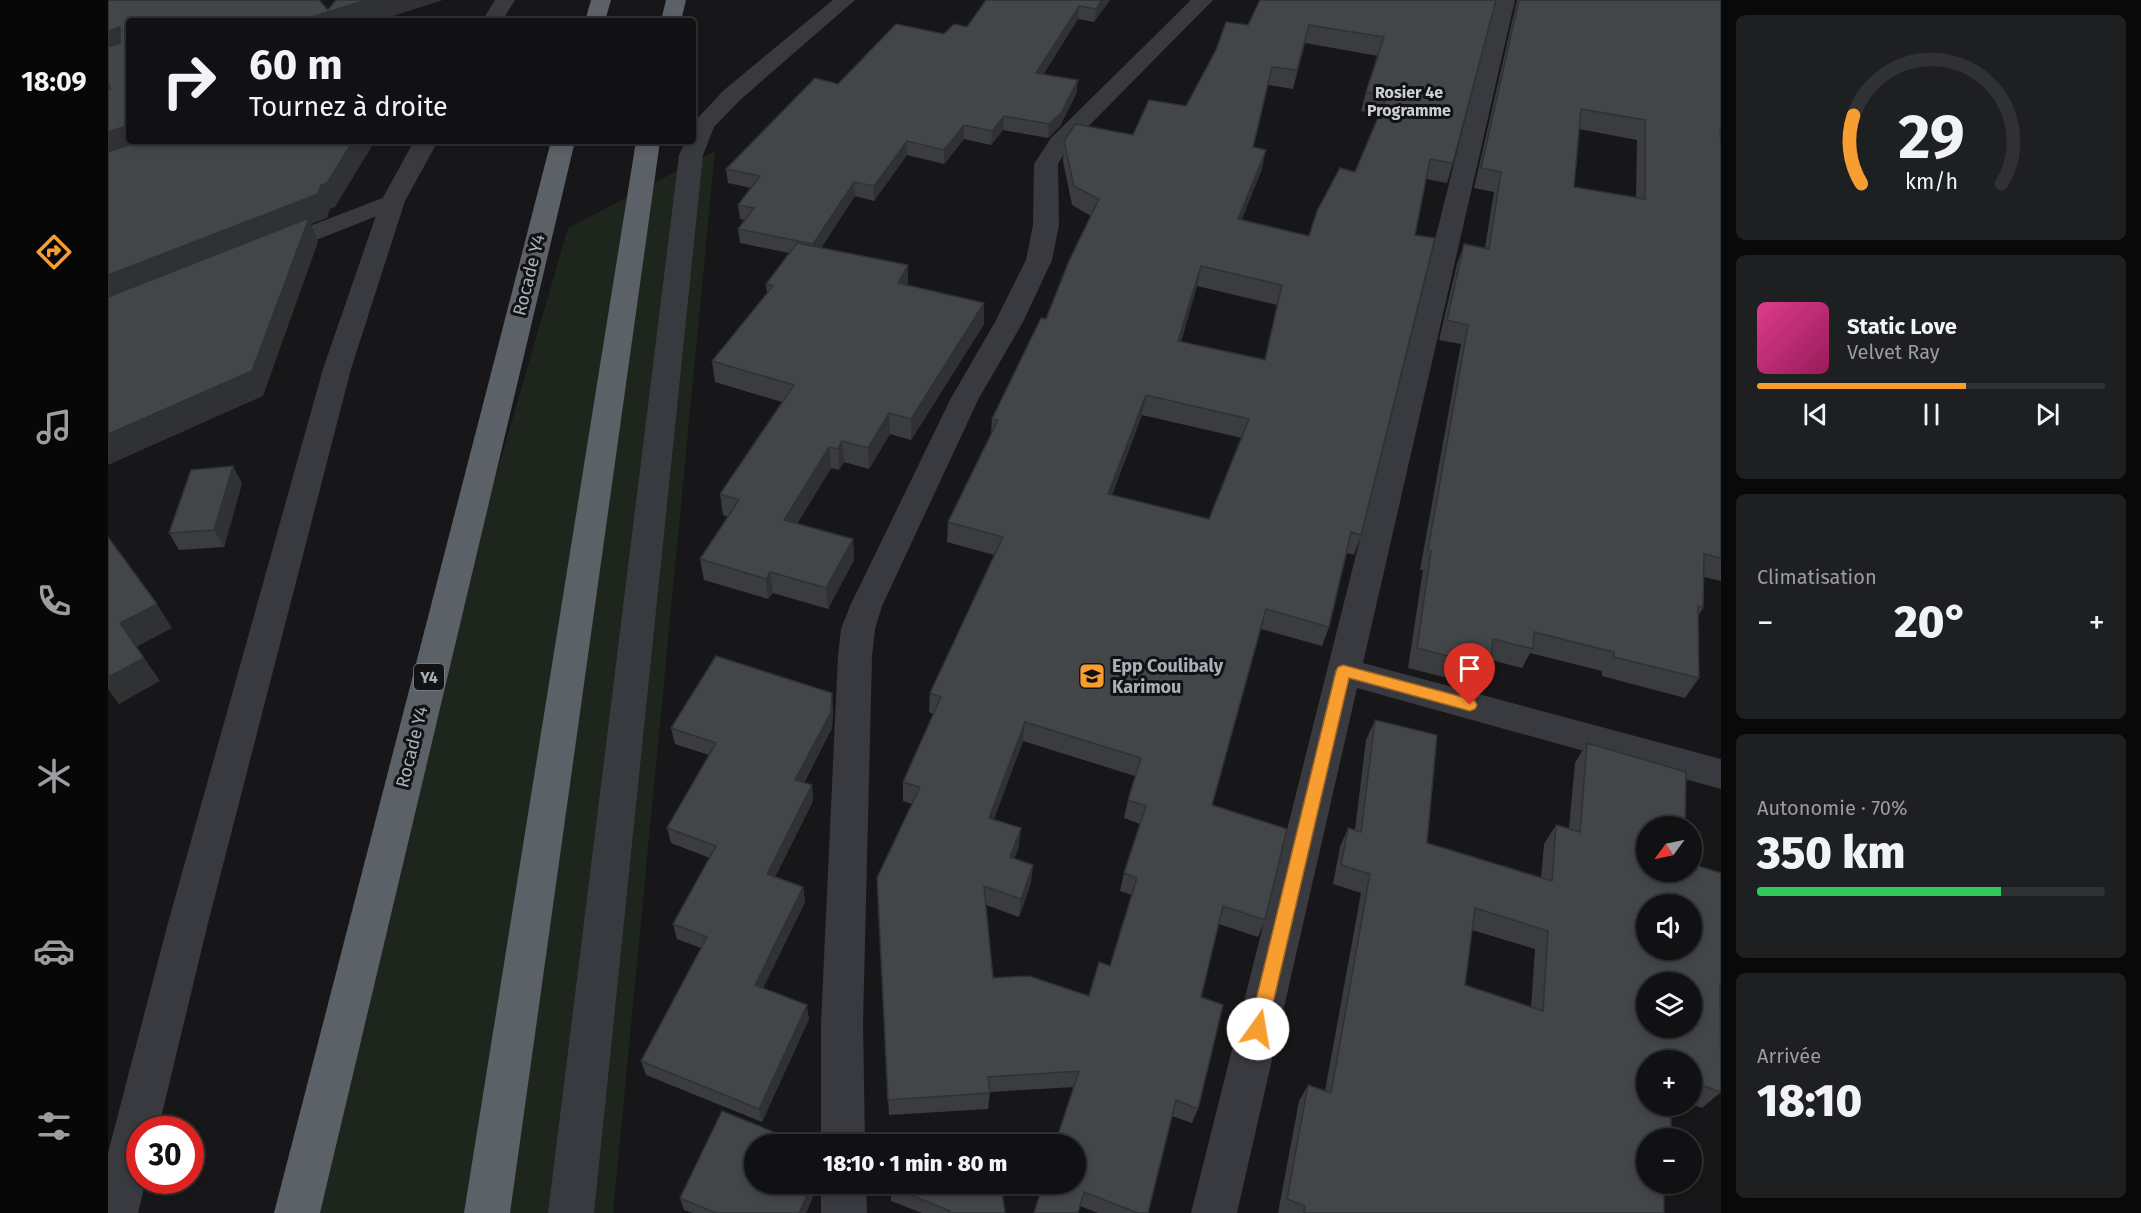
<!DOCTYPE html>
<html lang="fr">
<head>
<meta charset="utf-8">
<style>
	:root { --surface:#111113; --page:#1e1f21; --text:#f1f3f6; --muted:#9c9da0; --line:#303133; --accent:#f89e31 }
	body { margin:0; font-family:"Fira Sans",sans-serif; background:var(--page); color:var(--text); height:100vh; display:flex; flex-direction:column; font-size:22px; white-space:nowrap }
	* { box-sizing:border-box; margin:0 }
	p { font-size:20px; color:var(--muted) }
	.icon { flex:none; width:33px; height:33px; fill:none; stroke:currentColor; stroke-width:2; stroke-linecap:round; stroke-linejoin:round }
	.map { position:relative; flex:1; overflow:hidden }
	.sheet { display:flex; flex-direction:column; gap:15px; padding:15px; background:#09090a; width:420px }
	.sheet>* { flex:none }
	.hud { position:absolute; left:18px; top:18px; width:570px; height:126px; border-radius:6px; box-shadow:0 3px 9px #0003,0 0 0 2px var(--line); background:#111113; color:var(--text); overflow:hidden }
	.needle { width:39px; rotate:237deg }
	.tools { position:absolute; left:1528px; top:816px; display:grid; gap:12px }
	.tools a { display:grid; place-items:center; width:66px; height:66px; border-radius:50%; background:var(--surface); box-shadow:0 3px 9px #0003,0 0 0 2px var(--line); font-size:30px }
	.speed { position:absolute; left:18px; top:1116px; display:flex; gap:12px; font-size:30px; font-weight:700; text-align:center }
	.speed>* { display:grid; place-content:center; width:78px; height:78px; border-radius:50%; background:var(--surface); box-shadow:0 3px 9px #0003,0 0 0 2px var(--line); line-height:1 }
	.speed .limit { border:9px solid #d22; background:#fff; color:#111 }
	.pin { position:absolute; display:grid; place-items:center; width:51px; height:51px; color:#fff; margin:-62px -26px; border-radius:50% 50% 50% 0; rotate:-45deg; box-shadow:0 0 6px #0007 }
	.pin .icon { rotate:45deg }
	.me { position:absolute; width:66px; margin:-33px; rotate:13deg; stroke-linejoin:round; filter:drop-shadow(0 0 4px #0008) }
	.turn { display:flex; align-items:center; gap:21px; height:126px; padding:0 24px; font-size:27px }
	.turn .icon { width:78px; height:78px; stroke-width:2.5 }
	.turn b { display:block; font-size:42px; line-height:51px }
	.big { font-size:45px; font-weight:800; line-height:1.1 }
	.sheet .widget { flex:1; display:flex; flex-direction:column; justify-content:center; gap:9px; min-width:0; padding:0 21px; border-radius:9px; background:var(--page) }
	.sheet .dial { align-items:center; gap:0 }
	.dial svg { height:156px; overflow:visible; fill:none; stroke:var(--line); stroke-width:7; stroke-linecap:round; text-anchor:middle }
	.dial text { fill:var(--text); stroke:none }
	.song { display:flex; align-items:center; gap:18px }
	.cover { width:72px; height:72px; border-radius:9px; background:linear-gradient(135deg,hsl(330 70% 55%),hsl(330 70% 35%)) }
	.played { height:6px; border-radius:3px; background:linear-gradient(90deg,var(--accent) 60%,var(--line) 60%) }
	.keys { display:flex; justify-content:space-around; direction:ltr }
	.heat { display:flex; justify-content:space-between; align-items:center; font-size:33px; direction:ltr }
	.charge { height:9px; border-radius:4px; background:linear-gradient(90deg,#34c759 70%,var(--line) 0) }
	.trip { position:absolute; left:636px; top:1134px; width:342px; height:60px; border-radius:30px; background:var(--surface); box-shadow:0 3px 9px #0003,0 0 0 2px var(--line); font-weight:800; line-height:60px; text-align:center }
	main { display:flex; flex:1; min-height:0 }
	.dock { display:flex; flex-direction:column; width:108px; justify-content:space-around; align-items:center; background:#070708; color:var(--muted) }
	.dock .icon { width:42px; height:42px }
	.dock .current { color:var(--accent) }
	.dock b { font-size:27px; color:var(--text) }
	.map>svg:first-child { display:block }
	.green { fill:#1d251d }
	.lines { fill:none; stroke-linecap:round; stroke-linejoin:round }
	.minor { fill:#383a3f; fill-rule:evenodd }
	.tertiary { fill:#383a3f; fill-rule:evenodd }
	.trunk { fill:#5c6067; fill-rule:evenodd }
	.wall { fill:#3a3c3f; fill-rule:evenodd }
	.shaded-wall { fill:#2f3133 }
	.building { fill:#434649; stroke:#2f3133; stroke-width:1.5; fill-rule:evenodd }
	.route { fill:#f89e31; stroke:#a16720; stroke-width:1.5 }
	.labels { text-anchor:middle; stroke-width:6; stroke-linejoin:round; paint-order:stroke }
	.far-neighbourhood-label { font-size:16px; font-weight:bold; fill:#caced5; stroke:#121214 }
	.shield { fill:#121214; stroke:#7c8188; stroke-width:1.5 }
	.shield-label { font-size:16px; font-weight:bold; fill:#a9b0ba }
	.street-label { font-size:18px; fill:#a9b0ba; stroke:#121214 }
	.poi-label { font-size:18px; font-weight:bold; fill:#a9b0ba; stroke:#121214; text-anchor:start }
</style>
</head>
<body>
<main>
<nav class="dock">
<b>18:09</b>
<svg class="icon current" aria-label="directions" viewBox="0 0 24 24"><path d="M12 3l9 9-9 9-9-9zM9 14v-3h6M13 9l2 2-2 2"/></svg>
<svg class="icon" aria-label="music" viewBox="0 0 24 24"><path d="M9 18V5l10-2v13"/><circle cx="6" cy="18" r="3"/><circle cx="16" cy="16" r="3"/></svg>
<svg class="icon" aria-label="phone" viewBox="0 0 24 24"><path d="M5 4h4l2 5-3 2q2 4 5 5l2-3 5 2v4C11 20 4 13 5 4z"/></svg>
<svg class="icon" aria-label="climate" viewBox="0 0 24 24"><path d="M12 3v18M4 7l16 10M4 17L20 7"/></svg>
<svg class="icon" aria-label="car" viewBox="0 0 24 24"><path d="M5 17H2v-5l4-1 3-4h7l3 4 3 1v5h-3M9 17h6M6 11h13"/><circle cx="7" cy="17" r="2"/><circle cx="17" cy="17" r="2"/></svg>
<svg class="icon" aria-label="filters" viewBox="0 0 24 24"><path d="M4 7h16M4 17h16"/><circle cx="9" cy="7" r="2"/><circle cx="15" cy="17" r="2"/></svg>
</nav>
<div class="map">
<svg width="1613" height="1213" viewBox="0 0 1613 1213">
	<rect width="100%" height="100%" fill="#171719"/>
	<path class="green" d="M607 151 505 1213H173L460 228Z"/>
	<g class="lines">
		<g class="minor">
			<path d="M1083 0H1105L960 147 950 164 951 225 944 260 915 322 871 398 774 606 767 629 764 656 755 1023 757 1144H713V1023L730 656 733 629 742 606 843 398 887 322 918 260 925 225 926 164 943 138Z"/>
			<path d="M1387 0H1407L1255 663 1613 759V789L1249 688 1129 1213H1083Z"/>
			<path d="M285 194 294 196 297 201 294 206 173 254 164 257 155 254 151 249 155 244Z"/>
			<path d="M713 1184H758L759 1213H713Z"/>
		</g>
		<g class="tertiary">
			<path d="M387 0H407L394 21H374Z"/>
			<path d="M725 0H747L632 100 606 127 595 155 486 1213H440L571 155 577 141H585V123L616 90Z"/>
			<path d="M306 141H330L297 201 243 369 100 923 50 1130H32V1180H38L30 1213H0V1153L60 923 215 369 273 201Z"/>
		</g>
		<g class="trunk">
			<path d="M483 0H503L497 21H477Z"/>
			<path d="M558 0H578L573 21H553Z"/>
			<path d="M443 141H467L212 1213H166Z"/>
			<path d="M528 141H552L402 1213H356Z"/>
		</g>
	</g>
	<g class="wall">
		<path d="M878 0H1002L986 22 970 19 935 75 970 80 968 94 952 126 940 138 895 130 883 145 856 139 836 164 799 155 766 201 747 196 713 248 800 265V285L876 303V324L803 440 782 434 761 469 736 462 731 470 723 468 689 524 745 539 746 560 720 609 665 593 660 599 596 580 592 559 620 517 615 515 612 494 674 402 607 382 604 361 659 294 658 284 681 253 632 243 630 229 637 220 632 219 630 205 643 188 620 183 618 169 730 84 836 34 859 27Z"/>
		<path d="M1388 0 1345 163 1339 183 1318 179 1307 235 1253 535 1246 555 1239 553 1221 627 1214 646 1153 629 1104 805 1157 920 1150 937 1111 924 1093 997 1090 1109 1084 1123 1064 1116 1040 1213H990L972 1206 966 1087 882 1092 880 1109 781 1115 769 878 804 804 795 801V782L825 714 821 712 822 693 886 555 839 542 840 522 883 434 884 419 938 319 983 216 964 205 955 161 956 141 1025 135 1078 106 1140 25ZM1197 43 1270 56 1258 92 1253 111 1271 115 1247 172 1201 236 1133 220 1154 169 1145 147 1160 85 1185 89ZM1089 286 1169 305 1157 359 1073 342ZM1034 415 1134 438 1101 519 1004 495ZM915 741 1027 776 1020 800 1016 818 1032 824 1016 873 1012 891 1024 895 1002 966 981 996 885 978 878 905 911 917 923 883 906 859 911 846 886 819Z"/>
		<path d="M1409 0H1613V581L1596 577 1595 608 1590 616 1591 678 1577 698 1494 676V671L1422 653 1414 668 1383 660 1382 667 1372 686 1300 668 1315 570H1312L1353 344 1331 340 1349 264 1356 244 1377 248 1386 192 1366 188ZM1471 129 1529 140 1528 198 1466 187Z"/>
		<path d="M134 483 116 547 71 550 61 533Z"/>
		<path d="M725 709 724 728 696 783 704 785 705 801 667 877 695 887 697 902 655 988 701 1019 654 1122 538 1075 533 1061 593 948 569 939 565 924 602 858 563 843 559 828 601 755 567 744 563 728Z"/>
		<path d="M1267 720 1319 843 1433 878 1436 844 1448 825 1461 828 1467 763 1479 743 1539 872 1613 873V1008H1612L1613 1092 1594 1108 1584 1104V1060H1539V1138L1556 1213H1170L1191 1101 1200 1085 1217 1091 1253 893 1225 884 1232 847 1240 828 1247 830 1258 740ZM1364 930 1427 949 1423 1007 1357 985Z"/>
		<path d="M614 1111 693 1143V1144H646V1184H706L707 1192 698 1213H585L576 1210 572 1198Z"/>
		<path d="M783 1187 897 1213H814L783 1201Z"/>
	</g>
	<g class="shaded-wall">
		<path d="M258 0H335L269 21H191Z"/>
		<path d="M994 0H1002L986 22 988 9Z"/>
		<path d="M971 6 970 19 927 87 928 73Z"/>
		<path d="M1201 25 1197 43 1185 89 1189 70Z"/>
		<path d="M12 27 21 47 0 56V31Z"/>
		<path d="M1164 67 1160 85 1141 166 1145 147Z"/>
		<path d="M970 80 968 94 952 126 940 138 941 124Z"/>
		<path d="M896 116 895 130 883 145 884 131Z"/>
		<path d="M21 125V141H52L0 160V132Z"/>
		<path d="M856 125V139L836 164V150Z"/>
		<path d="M245 141H267L227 207 222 209 219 218 203 224 210 242 155 396 0 465V275L213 185Z"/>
		<path d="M799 141V155L766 201V186Z"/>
		<path d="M1158 150 1154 169 1126 239 1130 219Z"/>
		<path d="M746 182 747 196 706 258 705 244Z"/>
		<path d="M800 265V286L790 283Z"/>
		<path d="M1093 266 1089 286 1067 361 1070 341Z"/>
		<path d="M876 303V324L803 440V419Z"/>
		<path d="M1038 395 1034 415 997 513 1000 494Z"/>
		<path d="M781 413 782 434 761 469 760 448Z"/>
		<path d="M734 441 736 462 731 470 730 449Z"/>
		<path d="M721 447 723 468 678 541 676 520Z"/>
		<path d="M125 466 134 483 116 547 106 530Z"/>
		<path d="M745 539 746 560 720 609 718 588Z"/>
		<path d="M662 572 665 593 660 599 658 579Z"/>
		<path d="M49 604 64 628 28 647 12 623Z"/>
		<path d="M36 658 52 681 11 704 0 689V677Z"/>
		<path d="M724 693 725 709 724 728 689 795 687 780Z"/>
		<path d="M917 722 915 741 879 836 881 818Z"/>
		<path d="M704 785 705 801 661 889 659 874Z"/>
		<path d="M913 828 911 846 900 875 902 857Z"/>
		<path d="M925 865 923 883 911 917 913 899Z"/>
		<path d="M695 887 697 902 650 999 647 985Z"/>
		<path d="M699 1005 701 1019 654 1122 651 1109Z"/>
		<path d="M704 1184H706L707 1192 698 1213H691Z"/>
	</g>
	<g class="building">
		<path d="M0 0H211L220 10 228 0H258L191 21H21V125L0 132V87L3 90 0 83V47L12 43V27L0 31Z"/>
		<path d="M878 0H994L988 9 971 6 928 73 970 80 953 113 941 124 896 116 884 131 856 125 836 150 799 141 766 186 746 182 705 244 630 229 646 208 630 205 652 176 618 169 707 78 730 84 788 24 836 34 846 24 859 27Z"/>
		<path d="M1152 0H1388L1345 163 1322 159 1307 235 1327 238 1253 535 1243 532 1221 627 1158 609 1104 805 1179 829 1157 920 1115 906 1093 997 1115 1005 1090 1109 1068 1100 1040 1213H1030L976 1192 970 1213H926L935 1184H968V1144H947L971 1071 880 1077 882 1093 780 1100 769 878 812 787 795 782 833 697 822 693 895 537 840 522 890 420 884 419 933 318 938 319 961 261 991 199 966 186 956 141 964 129 968 124 1025 135 1041 100 1078 106 1108 50 1118 22 1140 25ZM1201 25 1276 37 1258 92 1279 96 1247 172 1232 168 1209 211 1201 236 1130 219 1158 150 1145 147 1164 67 1189 70ZM1093 266 1174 285 1157 360 1070 341ZM1038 395 1141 419 1101 519 1000 494ZM917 722 1033 758 1020 800 1038 806 1016 873 1029 878 1002 966 991 962 981 996 921 976 885 978 876 886 913 899 925 865 902 857 913 828 881 818Z"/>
		<path d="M1411 0H1613V130H1612L1613 146V558L1596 554 1595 608 1590 606 1591 678 1506 657V652L1426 632 1425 649 1385 639 1382 667 1309 648 1323 551 1320 550 1360 325 1339 320 1356 244 1381 249 1393 172 1373 168ZM1473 109 1537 120V199L1466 187Z"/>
		<path d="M31 141H245L219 183 213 185 210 194 0 275V152Z"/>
		<path d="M201 218 144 371 0 434V297Z"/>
		<path d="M689 243 800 265 790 283 876 303 803 419 781 413 760 448 734 441 730 449 721 447 676 520 745 539 718 588 662 572 658 579 592 559 631 500 612 494 686 385 604 361 665 286 658 284Z"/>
		<path d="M125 466 106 530 61 533 83 470Z"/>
		<path d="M0 537 49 604 12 623 36 658 0 677Z"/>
		<path d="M608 656 724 693 723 712 687 780 704 785 659 874 695 887 647 985 699 1005 651 1109 533 1061 599 937 565 924 608 846 559 828 608 743 563 728Z"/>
		<path d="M1267 720 1329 735 1319 843 1444 881 1448 825 1472 832 1479 743 1578 772 1577 826H1539V872H1584V864L1613 873V986L1612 985 1613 1092 1584 1082V1060H1539V1106H1563V1138H1539V1184H1556V1213H1196L1197 1206 1179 1199 1200 1085 1223 1093 1262 874 1233 865 1240 828 1253 832ZM1539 904H1584V950H1539ZM1367 908 1440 931 1435 1011 1357 985ZM1539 982H1584V1028H1539Z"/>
		<path d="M614 1111 693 1143 692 1144H646V1184H704L691 1213H608L572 1198Z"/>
		<path d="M784 1184H871L894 1192 897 1213H841L842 1211 783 1187Z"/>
	</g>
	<path class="route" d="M1235 665 1362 699 1367 701 1369 705 1367 709 1362 711 1241 678 1159 1029 1156 1035 1150 1037 1144 1035 1141 1029 1228 671 1230 667Z"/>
	<defs>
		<symbol id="school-square" viewBox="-11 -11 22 22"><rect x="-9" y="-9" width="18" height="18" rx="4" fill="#f89e31" stroke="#121214"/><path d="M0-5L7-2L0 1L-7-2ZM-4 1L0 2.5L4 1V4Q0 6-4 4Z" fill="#111"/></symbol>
	</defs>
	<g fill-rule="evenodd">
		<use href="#school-square" x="969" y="661" width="30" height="30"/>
	</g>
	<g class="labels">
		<g class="far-neighbourhood-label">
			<text x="1301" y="98">Rosier 4e<tspan x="1301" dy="18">Programme</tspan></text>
		</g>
		<rect class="shield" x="306" y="664" width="30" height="26" rx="4.5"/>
		<g class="shield-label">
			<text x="321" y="683">Y4</text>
		</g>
		<g class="street-label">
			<text transform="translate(421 275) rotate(-76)" y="6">Rocade Y4</text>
			<text transform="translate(304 747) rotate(-76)" y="6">Rocade Y4</text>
		</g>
		<g class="poi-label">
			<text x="1004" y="672">Epp Coulibaly<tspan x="1004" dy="21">Karimou</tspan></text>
		</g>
	</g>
</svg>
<div class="tools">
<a><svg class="needle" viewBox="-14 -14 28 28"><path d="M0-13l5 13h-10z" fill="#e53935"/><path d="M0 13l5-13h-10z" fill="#9c9da0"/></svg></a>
<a><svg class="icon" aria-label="sound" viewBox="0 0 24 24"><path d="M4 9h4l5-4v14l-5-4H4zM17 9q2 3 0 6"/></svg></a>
<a><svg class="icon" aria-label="layers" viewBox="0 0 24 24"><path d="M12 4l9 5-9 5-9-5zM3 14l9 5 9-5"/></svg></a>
<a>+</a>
<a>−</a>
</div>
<div class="speed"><div class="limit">30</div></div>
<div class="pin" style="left:1362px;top:705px;background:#d93025"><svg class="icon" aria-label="arrive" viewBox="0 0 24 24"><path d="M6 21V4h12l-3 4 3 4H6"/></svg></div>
<svg class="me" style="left:1150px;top:1029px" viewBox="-20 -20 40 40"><circle r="19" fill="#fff"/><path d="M0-13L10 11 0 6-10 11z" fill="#f89e31"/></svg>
<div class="trip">18:10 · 1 min · 80 m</div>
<div class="hud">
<div class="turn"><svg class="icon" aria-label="right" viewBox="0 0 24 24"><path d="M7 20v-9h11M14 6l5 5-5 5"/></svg><div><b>60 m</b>Tournez à droite</div></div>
</div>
</div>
<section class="sheet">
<div class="widget dial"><svg viewBox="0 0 100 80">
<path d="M14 69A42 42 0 1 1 86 69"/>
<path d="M14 69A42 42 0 0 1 10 34" stroke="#f89e31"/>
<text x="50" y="56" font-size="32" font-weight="700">29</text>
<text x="50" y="72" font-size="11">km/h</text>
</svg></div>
<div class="widget">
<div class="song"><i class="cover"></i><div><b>Static Love</b><p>Velvet Ray</p></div></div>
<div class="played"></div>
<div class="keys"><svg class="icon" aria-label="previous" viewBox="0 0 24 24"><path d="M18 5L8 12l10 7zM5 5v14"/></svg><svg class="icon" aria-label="pause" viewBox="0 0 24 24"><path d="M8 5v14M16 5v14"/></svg><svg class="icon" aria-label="next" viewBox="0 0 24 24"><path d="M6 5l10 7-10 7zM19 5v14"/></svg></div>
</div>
<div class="widget"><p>Climatisation</p>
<div class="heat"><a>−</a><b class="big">20°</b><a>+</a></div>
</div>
<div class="widget"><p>Autonomie · 70%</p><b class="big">350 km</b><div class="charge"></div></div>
<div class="widget"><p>Arrivée</p><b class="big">18:10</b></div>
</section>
</main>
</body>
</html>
